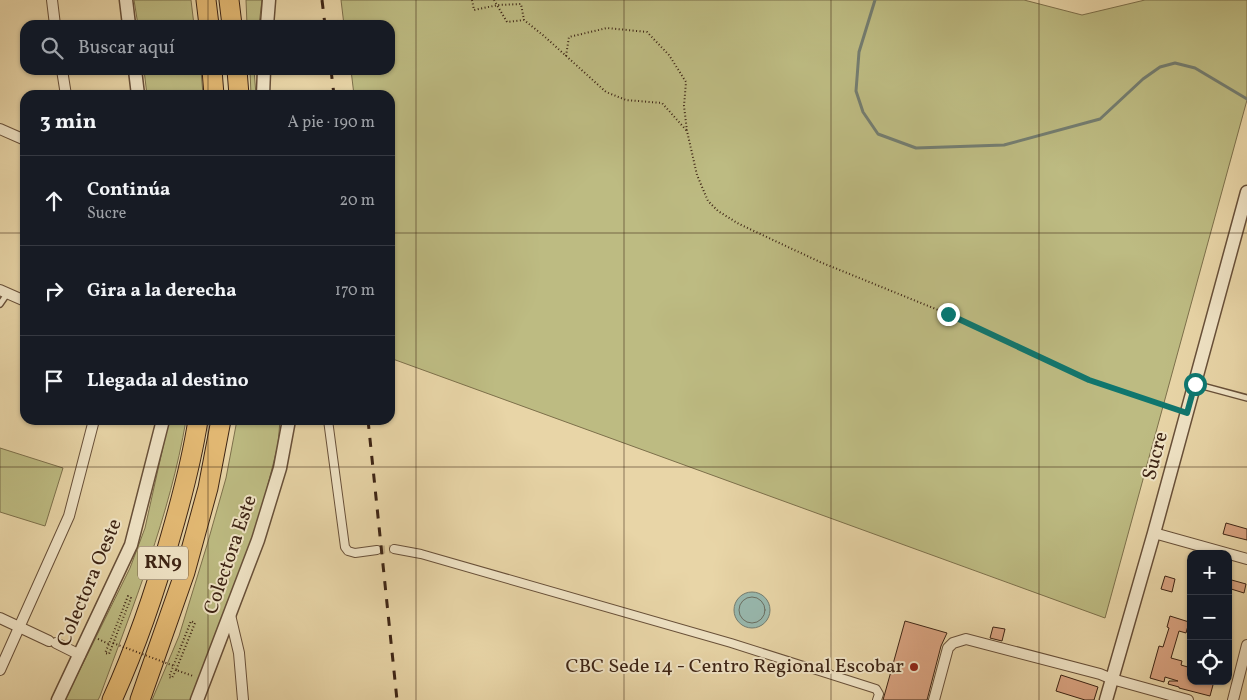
<!DOCTYPE html>
<html lang="es">
<head>
<meta charset="utf-8">
<style>
	:root { --surface:#171b24; --page:#242831; --text:#f1f3f6; --muted:#9ea1a6; --line:#363941 }
	body { margin:0; font-family:Vollkorn,serif; background:var(--page); color:var(--text) }
	.controls { position:absolute; right:15px; bottom:15px; display:grid; overflow:hidden; border-radius:10px; box-shadow:0 1px 4px #0004 }
	.controls button { width:45px; height:45px; display:grid; place-items:center; padding:0; border:0; border-bottom:1px solid var(--line); background:var(--surface); color:var(--text); font:25px sans-serif }
	.stop { position:absolute; width:15px; height:15px; margin:-11px; border:4px solid #0f766e; border-radius:50%; background:#fff }
	.stop.end { background:#0f766e; border-color:#fff; box-shadow:0 1px 5px #0008 }
	.list { margin:0; padding:0; list-style:none }
	h2 { display:flex; justify-content:space-between; align-items:center; height:65px; margin:0; padding:0 20px; font-size:21px }
	h2 small { font-size:16px; font-weight:400; color:var(--muted) }
	.list li { display:grid; grid-template-columns:32px 1fr auto; gap:15px; align-items:center; box-sizing:border-box; height:90px; padding:0 20px; border-top:1px solid var(--line) }
	.list b { display:block; font-size:19px; white-space:nowrap }
	.list p { margin:0; font-size:16px; white-space:nowrap; color:var(--muted) }
	.list em { font-size:16px; font-style:normal; color:var(--muted) }
	.icon { flex:none; width:28px; height:28px; fill:none; stroke:currentColor; stroke-width:2; stroke-linecap:round; stroke-linejoin:round }
	.map { position:relative; flex:none; width:1247px; height:700px; overflow:hidden }
	.search { position:absolute; background:var(--surface); box-shadow:0 1px 4px #0004; left:20px; top:20px; width:375px; height:55px; display:flex; align-items:center; gap:12px; box-sizing:border-box; padding:0 18px; border-radius:15px; color:var(--muted); font-size:19px }
	.panel { position:absolute; background:var(--surface); box-shadow:0 1px 4px #0004; left:20px; top:90px; width:375px; height:335px; border-radius:15px }
	.map>svg:first-child { display:block }
	.green { fill:#bdbb82; stroke:#7d704b }
	.water { fill:#98b8ae; stroke:#747d70 }
	.lines { fill:none; stroke-linecap:round; stroke-linejoin:round }
	.shore { stroke:#6a6e61; stroke-width:1 }
	.stream { stroke:#747d70; stroke-width:3 }
	.building { fill:#d9a381; stroke:#3d2414 }
	.pedestrian-tunnel { stroke:#c6b28a; stroke-width:8; stroke-dasharray:8 4; stroke-linecap:butt }
	.service-casing { stroke:#685039; stroke-width:8 }
	.pedestrian-casing { stroke:#685039; stroke-width:10 }
	.minor-casing { stroke:#685039; stroke-width:12 }
	.tertiary-casing { stroke:#685039; stroke-width:15 }
	.motorway-casing { stroke:#3d2414; stroke-width:21 }
	.path { stroke:#3d2414; stroke-width:2; stroke-dasharray:1 2.5; stroke-linecap:butt }
	.service { stroke:#f0e4c6; stroke-width:5 }
	.pedestrian { stroke:#f0e4c6; stroke-width:8 }
	.minor { stroke:#f0e4c6; stroke-width:10 }
	.tertiary { stroke:#f0e4c6; stroke-width:12 }
	.motorway { stroke:#e4ba74; stroke-width:19 }
	.rail { stroke:#3d2414; stroke-width:3; stroke-dasharray:9 9; stroke-linecap:butt }
	.path-bridge { stroke:#3d2414; stroke-width:2; stroke-dasharray:1 2.5; stroke-linecap:butt }
	.route { stroke:#0f766e; stroke-width:6 }
	.grid { fill:none; stroke:#3d2414; stroke-width:1; stroke-opacity:0.55 }
	.poi-dot { fill:#8f2418; stroke:#f0e4c6; stroke-width:2 }
	.labels { text-anchor:middle; dominant-baseline:central; stroke-width:4; stroke-linejoin:round; paint-order:stroke }
	.shield { fill:#f0e4c6; stroke:#735e49; stroke-width:1 }
	.shield-label { font-size:19px; font-weight:bold; fill:#3d2414 }
	.street-label { font-size:20px; fill:#3d2414; stroke:#f0e4c6 }
	.poi-label { font-size:20px; fill:#3d2414; stroke:#f0e4c6; text-anchor:end }
</style>
</head>
<body>
<div class="map">
<svg width="1247" height="700" viewBox="0 0 1247 700">
	<rect width="100%" height="100%" fill="#e8d5a7"/>
	<filter id="stains"><feTurbulence type="fractalNoise" baseFrequency=".004" numOctaves="4"/><feColorMatrix values="0 0 0 0 .2 0 0 0 0 .09 0 0 0 0 .02 0 0 0 .5 -.17"/></filter>
	<radialGradient id="worn" r=".72"><stop offset=".6" stop-color="#630" stop-opacity="0"/><stop offset="1" stop-color="#630" stop-opacity=".3"/></radialGradient>
	<g class="green">
		<path d="M 134,0 L 191,0 L 194,25 L 138,25 Z"/>
		<path d="M 246,0 L 262,0 L 259,25 L 247,25 Z"/>
		<path d="M 341,0 L 1024,0 L 1082,15 L 1145,0 L 1247,0 L 1247,100 L 1105,618 L 390,358 L 390,95 L 354,95 L 351,70 L 390,70 L 390,25 L 344,25 Z"/>
		<path d="M 144,70 L 201,70 L 203,95 L 147,95 Z"/>
		<path d="M 250,70 L 254,70 L 256,95 L 251,95 Z"/>
		<path d="M 169,420 L 186,420 C 170,515 133,606 100,696 L 98,700 L 65,700 L 130,568 L 145,528 Z"/>
		<path d="M 237,420 L 280,420 L 278,445 L 258,524 L 191,700 L 152,700 L 179,636 L 207,545 L 226,478 Z"/>
		<path d="M 0,448 L 63,468 L 45,526 L 0,512 Z"/>
	</g>
	<circle class="water" cx="752" cy="610" r="18"/>
	<g class="lines">
		<circle class="shore" cx="752" cy="610" r="13"/>
		<path class="stream" d="M 875,0 L 859,52 L 856,91 L 863,112 L 878,134 L 916,148 L 1004,145 L 1100,119 L 1143,79 L 1160,67 L 1175,63 L 1195,68 L 1247,99"/>
	</g>
	<g class="building">
		<path d="M 1226,523 L 1247,529 L 1247,540 L 1223,534 Z"/>
		<path d="M 1165,576 L 1175,579 L 1172,592 L 1161,589 Z"/>
		<path d="M 1228,579 L 1246,584 L 1244,593 L 1228,588 Z"/>
		<path d="M 1170,616 L 1189,622 L 1186,633 L 1179,631 L 1171,658 L 1182,661 L 1181,665 L 1191,668 L 1191,681 L 1202,681 L 1213,685 L 1210,696 L 1179,688 L 1179,687 L 1168,684 L 1169,681 L 1178,681 L 1165,677 L 1164,682 L 1150,678 L 1159,646 L 1163,647 L 1169,628 L 1167,627 Z"/>
		<path d="M 905,621 L 947,633 L 941,646 L 927,700 L 883,700 Z"/>
		<path d="M 993,627 L 1005,629 L 1002,641 L 990,638 Z"/>
		<path d="M 1061,675 L 1098,687 L 1094,700 L 1085,700 L 1056,691 Z"/>
	</g>
	<g class="lines">
		<path class="pedestrian-tunnel" d="M 377,550 L 394,549"/>
		<g class="service-casing">
			<g id="service">
				<path d="M 0,304 L 7,294"/>
				<path d="M 1195,384 L 1247,398"/>
			</g>
		</g>
		<g class="pedestrian-casing">
			<g id="pedestrian">
				<path d="M 328,420 L 345,547 L 348,551 L 355,553 L 377,550"/>
				<path d="M 394,549 L 421,554 L 731,643 L 876,689 L 879,694 L 877,700"/>
			</g>
		</g>
		<g class="minor-casing">
			<g id="minor">
				<path d="M 52,0 L 55,25"/>
				<path d="M 62,70 L 66,95"/>
				<path d="M 0,129 L 25,140"/>
				<path d="M 0,290 L 25,301"/>
				<path d="M 1154,533 L 1247,559"/>
				<path d="M 230,615 L 239,653 L 243,700"/>
				<path d="M 0,618 L 49,641"/>
				<path d="M 56,643 L 80,655"/>
				<path d="M 0,670 L 69,516 L 94,420"/>
				<path d="M 934,700 L 948,648 L 953,643 L 966,639 L 1100,674 L 1112,679 L 1188,700"/>
				<path d="M 1233,700 L 1247,645"/>
			</g>
		</g>
		<g class="tertiary-casing">
			<g id="tertiary">
				<path d="M 126,0 L 129,25"/>
				<path d="M 267,25 L 269,0"/>
				<path d="M 135,70 L 138,95"/>
				<path d="M 263,95 L 264,70"/>
				<path d="M 58,700 L 131,545 L 163,420"/>
				<path d="M 197,700 L 258,540 L 280,468 L 289,420"/>
				<path d="M 1106,700 L 1154,533 L 1247,192"/>
			</g>
		</g>
		<g class="motorway-casing">
			<g id="motorway">
				<path d="M 206,0 L 209,25"/>
				<path d="M 229,0 L 232,25"/>
				<path d="M 212,70 L 214,95"/>
				<path d="M 237,70 L 239,95"/>
				<path d="M 112,700 C 136,647 155,592 171,535 C 182,497 192,459 198,420"/>
				<path d="M 140,700 L 185,572 L 208,488 L 221,420"/>
			</g>
		</g>
		<g class="path">
			<path d="M 472,0 L 474,10 L 498,5 L 521,4 L 524,20"/>
			<path d="M 494,0 L 507,22 L 524,20 L 544,36 L 606,92 L 626,100 L 662,103 L 687,131"/>
			<path d="M 566,56 L 569,37 L 607,28 L 647,32 L 669,55 L 686,82 L 684,106 L 687,131 L 697,175 L 708,201 L 718,211 L 739,224 L 820,262 L 948,314 L 1089,380 L 1176,409"/>
			<path d="M 98,639 L 109,644 L 128,596 L 131,598 L 109,654 L 105,653 L 109,644"/>
			<path d="M 176,670 L 172,678 L 169,677 L 191,621 L 195,623 L 176,670 L 193,676"/>
		</g>
		<use href="#service" class="service"/>
		<use href="#pedestrian" class="pedestrian"/>
		<use href="#minor" class="minor"/>
		<use href="#tertiary" class="tertiary"/>
		<use href="#motorway" class="motorway"/>
		<g class="rail">
			<path d="M 322,0 L 325,25"/>
			<path d="M 331,70 L 334,95"/>
			<path d="M 368,420 L 397,700"/>
		</g>
		<path class="path-bridge" d="M 113,643 L 174,666"/>
	</g>
	<g class="lines">
		<path class="route" d="M 948,314 L 1089,380 L 1187,413 L 1195,384"/>
	</g>
	<path class="grid" d="M 208,0 L 208,25M 416,0 L 416,700M 624,0 L 624,700M 831,0 L 831,700M 1039,0 L 1039,700M 208,70 L 208,95M 0,233 L 25,233M 390,233 L 1247,233M 208,420 L 208,700M 0,467 L 1247,467"/>
	<circle class="poi-dot" cx="914" cy="667" r="5"/>
	<g class="labels">
		<rect class="shield" x="138" y="546.5" width="50" height="33" rx="4"/>
		<g class="shield-label">
			<text x="163" y="563">RN9</text>
		</g>
		<g class="street-label">
			<text transform="translate(1156 456) rotate(-75)">Sucre</text>
			<text transform="translate(231 555) rotate(-71)">Colectora Este</text>
			<text transform="translate(90 583) rotate(-67)">Colectora Oeste</text>
		</g>
		<g class="poi-label">
			<text x="904" y="667">CBC Sede 14 - Centro Regional Escobar</text>
		</g>
	</g>
	<rect width="100%" height="100%" filter="url(#stains)"/>
	<rect width="100%" height="100%" fill="url(#worn)"/>
</svg>
<div class="controls">
<button>+</button>
<button>−</button>
<button><svg class="icon" aria-label="locate" viewBox="0 0 24 24"><circle cx="12" cy="12" r="6"/><path d="M12 2v4M12 18v4M2 12h4M18 12h4"/></svg></button>
</div>
<div class="stop" style="left:1195px;top:384px"></div>
<div class="stop end" style="left:948px;top:314px"></div>
<div class="search"><svg class="icon" aria-label="search" viewBox="0 0 24 24"><circle cx="10" cy="10" r="6"/><path d="M15 15l6 6"/></svg>Buscar aquí</div>
<section class="panel">
<h2>3 min<small>A pie · 190 m</small></h2>
<ul class="list">
<li><svg class="icon" aria-label="ahead" viewBox="0 0 24 24"><path d="M12 20V5M6 11l6-6 6 6"/></svg><div><b>Continúa</b><p>Sucre</p></div><em>20 m</em></li>
<li><svg class="icon" aria-label="right" viewBox="0 0 24 24"><path d="M7 20v-9h11M14 6l5 5-5 5"/></svg><div><b>Gira a la derecha</b></div><em>170 m</em></li>
<li><svg class="icon" aria-label="arrive" viewBox="0 0 24 24"><path d="M6 21V4h12l-3 4 3 4H6"/></svg><div><b>Llegada al destino</b></div></li>
</ul>
</section>
</div>
</body>
</html>
